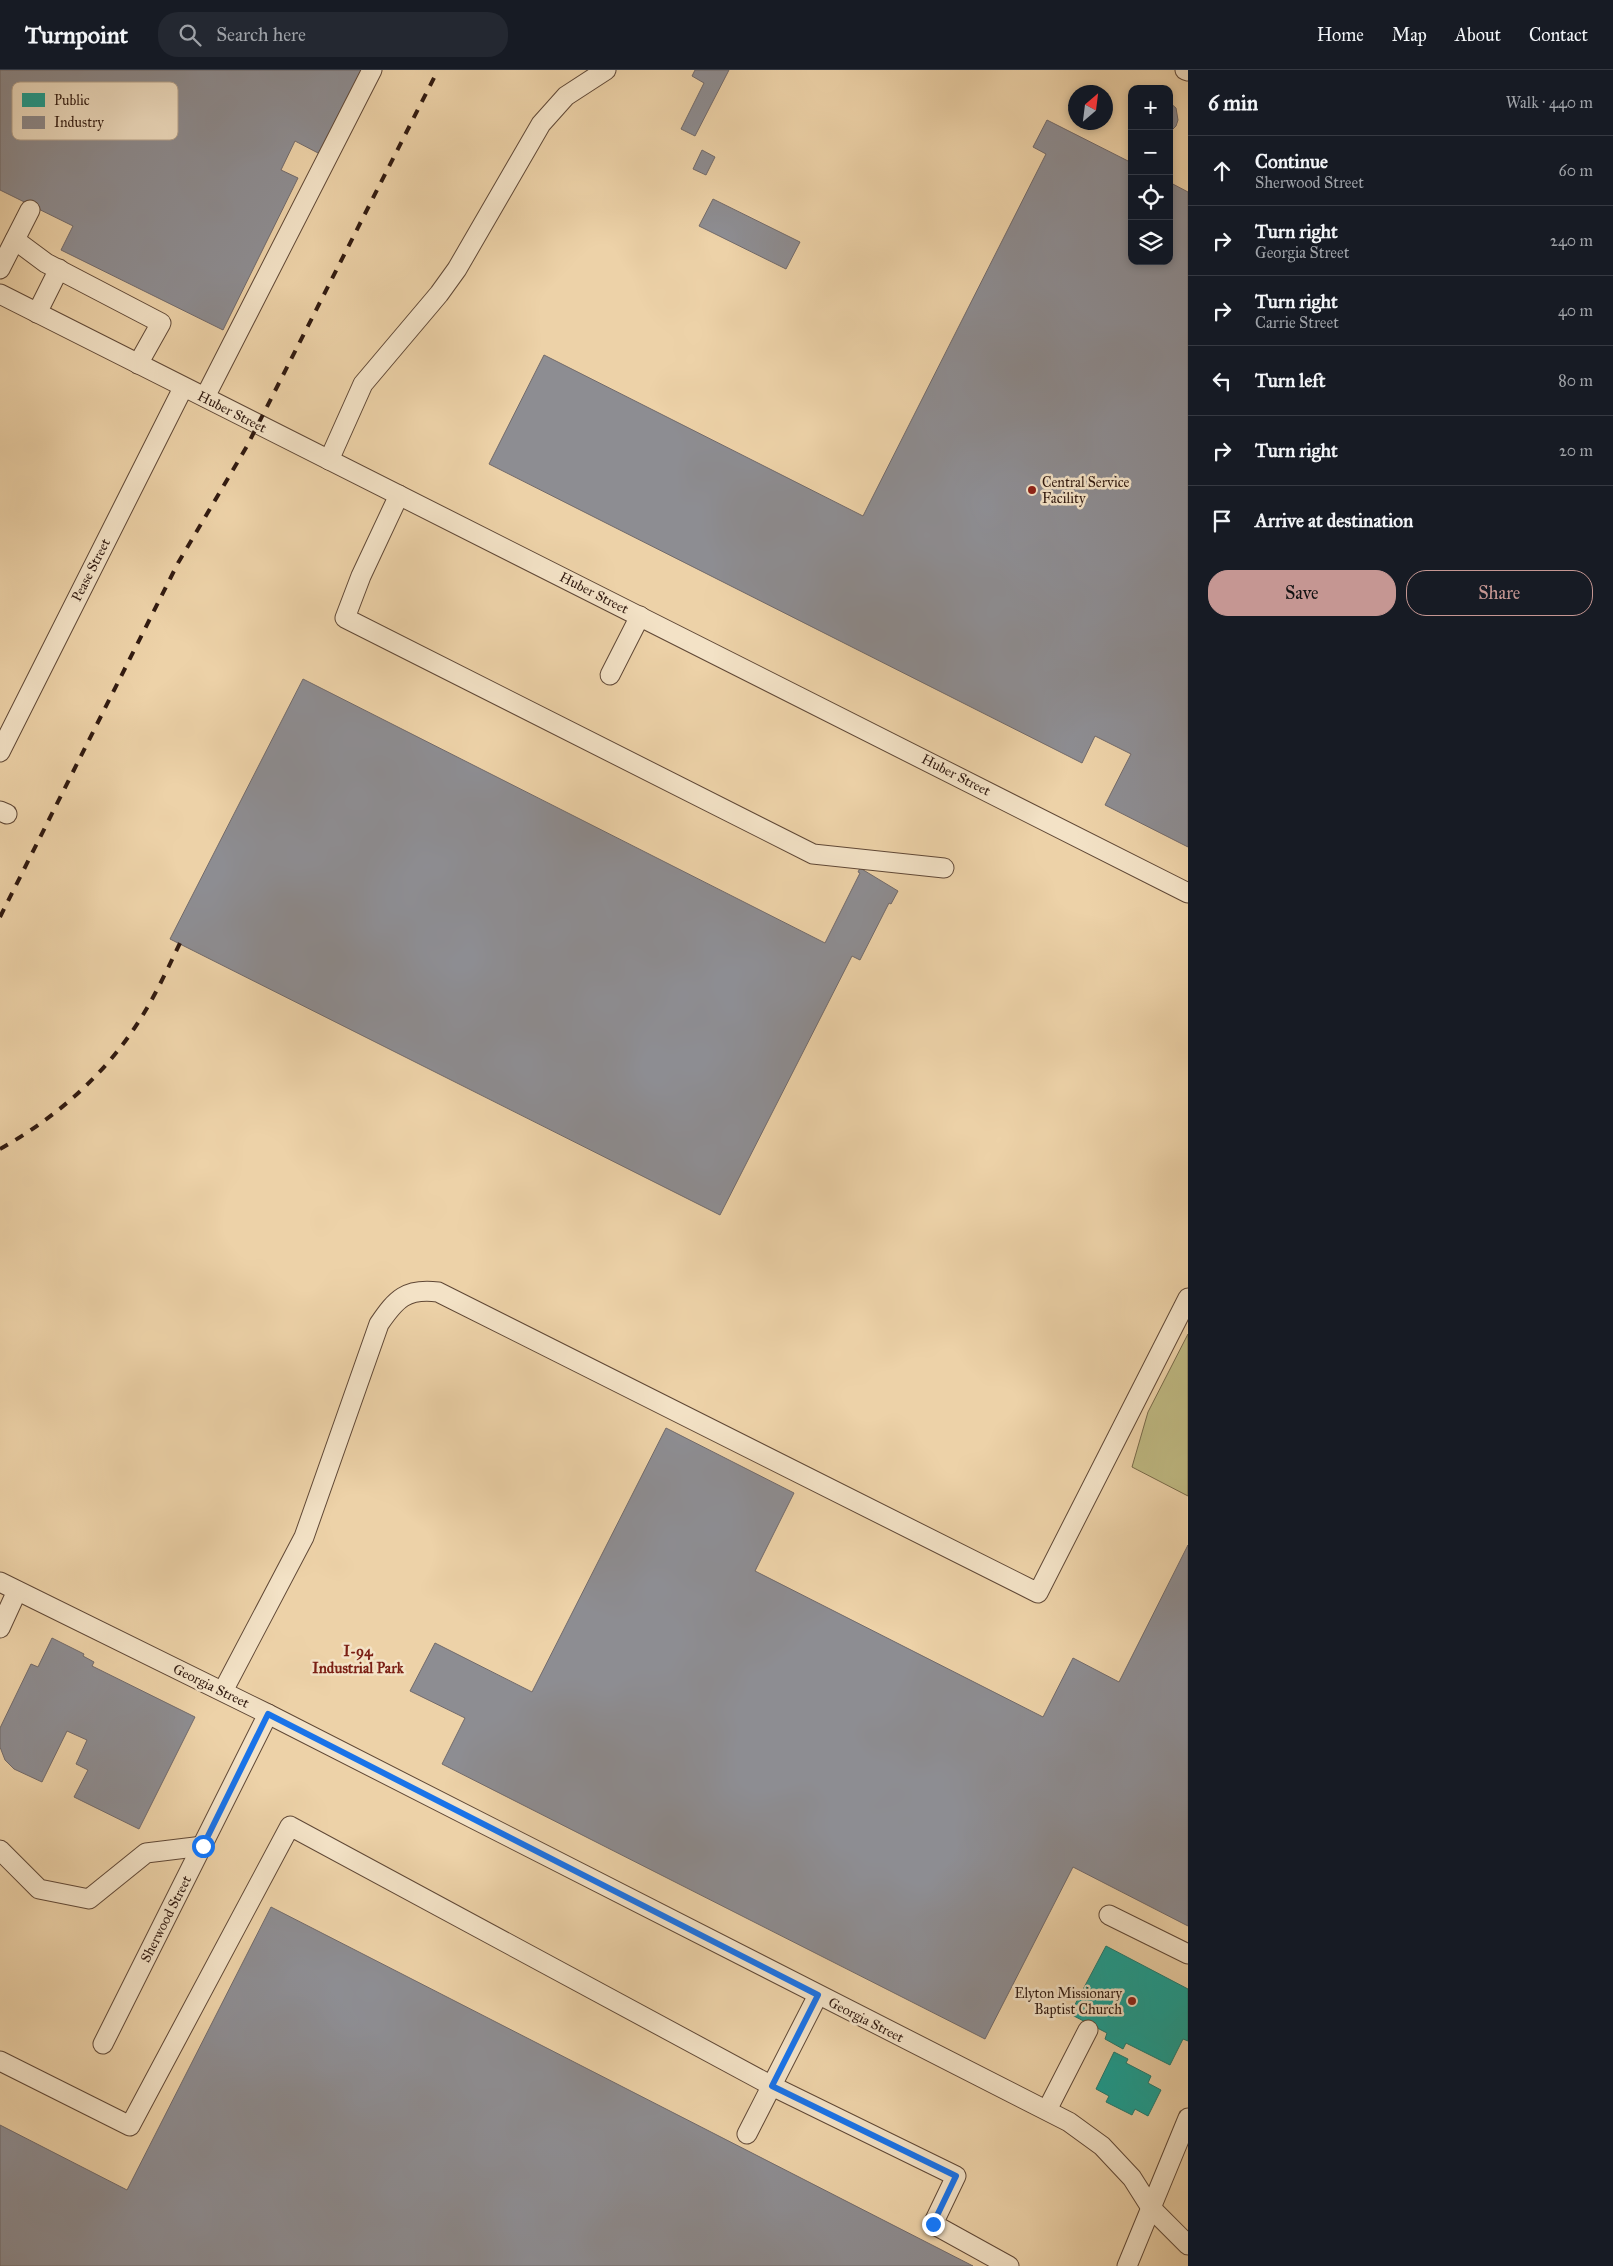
<!DOCTYPE html>
<html lang="en">
<head>
<meta charset="utf-8">
<style>
	:root { --surface:#171b24; --page:#242831; --text:#f1f3f6; --muted:#9ea1a6; --line:#363941; --accent:#c59692 }
	body { margin:0; font-family:"IM FELL Great Primer",serif; background:var(--page); color:var(--text) }
	.controls { position:absolute; right:15px; top:15px; display:grid; overflow:hidden; border-radius:10px; box-shadow:0 2px 8px #0003 }
	.controls button { width:45px; height:45px; display:grid; place-items:center; padding:0; border:0; border-bottom:1px solid var(--line); background:var(--surface); color:var(--text); font:25px sans-serif }
	.compass { position:absolute; left:1068px; top:15px; width:45px; height:45px; border-radius:50%; background:var(--surface); box-shadow:0 2px 8px #0003; rotate:28deg }
	.stop { position:absolute; width:15px; height:15px; margin:-11px; border:4px solid #1a73e8; border-radius:50%; background:#fff }
	.stop.end { background:#1a73e8; border-color:#fff; box-shadow:0 1px 5px #0008 }
	.list { margin:0; padding:0; list-style:none }
	h2 { display:flex; justify-content:space-between; align-items:center; height:65px; margin:0; padding:0 20px; font-size:21px }
	h2 small { font-size:16px; font-weight:400; color:var(--muted) }
	.list li { display:grid; grid-template-columns:32px 1fr auto; gap:15px; align-items:center; box-sizing:border-box; height:70px; padding:0 20px; border-top:1px solid var(--line) }
	.list b { display:block; font-size:19px; white-space:nowrap }
	.list p { margin:0; font-size:16px; white-space:nowrap; color:var(--muted) }
	.list em { font-size:16px; font-style:normal; color:var(--muted) }
	.actions { display:flex; gap:10px; padding:15px 20px }
	.actions a { flex:1; padding:11px 0; border:1px solid var(--accent); border-radius:20px; text-align:center; font-size:18px; color:var(--accent) }
	.actions .main { background:var(--accent); color:#111 }
	.icon { flex:none; width:28px; height:28px; fill:none; stroke:currentColor; stroke-width:2; stroke-linecap:round; stroke-linejoin:round }
	.map { position:relative; flex:none; width:1188px; height:2196px; overflow:hidden }
	header { display:flex; align-items:center; gap:30px; box-sizing:border-box; height:70px; padding:0 25px; background:var(--surface); border-bottom:1px solid var(--line) }
	header strong { font-size:24px }
	nav { display:flex; gap:28px; margin-inline-start:auto; font-size:18px }
	.search { width:350px; height:45px; background:var(--page); display:flex; align-items:center; gap:12px; box-sizing:border-box; padding:0 18px; border-radius:20px; color:var(--muted); font-size:19px }
	main { display:flex }
	aside { flex:1; background:var(--surface) }
	.map>svg:first-child { display:block }
	.green { fill:#bfba83; stroke:#786a4a }
	.public { fill:#17a398; stroke:#1f7a6f }
	.industry { fill:#8d8d92; stroke:#716a6b }
	.lines { fill:none; stroke-linecap:round; stroke-linejoin:round }
	.minor-casing { stroke:#604836; stroke-width:21 }
	.minor { stroke:#f3e2c6; stroke-width:19 }
	.rail { stroke:#311a10; stroke-width:4; stroke-dasharray:9 9; stroke-linecap:butt }
	.route { stroke:#1a73e8; stroke-width:6 }
	.poi-dot { fill:#8f2418; stroke:#f3e2c6; stroke-width:2 }
	.labels { text-anchor:middle; dominant-baseline:central; stroke-width:5; stroke-linejoin:round; paint-order:stroke }
	.street-label { font-size:14px; fill:#311a10; stroke:#f3e2c6 }
	.poi-label { font-size:14px; fill:#311a10; stroke:#f3e2c6; text-anchor:start }
	.neighbourhood-label { font-size:15px; font-weight:bold; fill:#7a1f14; stroke:#f3e2c6 }
	.key { fill:#f3e2c6; stroke:#b9a68f; stroke-width:1 }
	.key-label { font-size:14px; fill:#311a10 }
</style>
</head>
<body>
<header>
<strong>Turnpoint</strong>
<div class="search"><svg class="icon" aria-label="search" viewBox="0 0 24 24"><circle cx="10" cy="10" r="6"/><path d="M15 15l6 6"/></svg>Search here</div>
<nav><a>Home</a><a>Map</a><a>About</a><a>Contact</a></nav>
</header>
<main>
<div class="map">
<svg width="1188" height="2196" viewBox="0 0 1188 2196">
	<rect width="100%" height="100%" fill="#edd2a8"/>
	<filter id="stains"><feTurbulence type="fractalNoise" baseFrequency=".004" numOctaves="4"/><feColorMatrix values="0 0 0 0 .2 0 0 0 0 .09 0 0 0 0 .02 0 0 0 .5 -.17"/></filter>
	<radialGradient id="worn" r=".72"><stop offset=".6" stop-color="#630" stop-opacity="0"/><stop offset="1" stop-color="#630" stop-opacity=".3"/></radialGradient>
	<path class="green" d="M 1188,1264 L 1188,1426 L 1132,1397 L 1148,1342 Z"/>
	<g class="public">
		<path d="M 1106,1876 L 1188,1919 L 1188,1971 L 1183,1969 L 1170,1995 L 1126,1973 L 1123,1979 L 1105,1969 L 1107,1963 L 1070,1944 Z"/>
		<path d="M 1114,1982 L 1128,1989 L 1126,1993 L 1151,2006 L 1148,2013 L 1161,2020 L 1148,2046 L 1135,2039 L 1132,2045 L 1106,2032 L 1109,2026 L 1096,2019 Z"/>
	</g>
	<g class="industry">
		<path d="M 0,0 L 362,0 L 320,84 L 295,71 L 281,100 L 298,108 L 223,260 L 61,180 L 73,156 L 0,120 Z"/>
		<path d="M 695,0 L 729,0 L 695,66 L 681,59 L 704,13 L 692,6 Z"/>
		<path d="M 1169,32 L 1176,38 L 1178,50 L 1176,56 L 1169,63 Z"/>
		<path d="M 1047,50 L 1132,93 L 1132,191 L 1169,191 L 1169,112 L 1188,122 L 1188,777 L 1105,735 L 1131,684 L 1095,666 L 1082,693 L 489,394 L 544,285 L 863,446 L 1046,84 L 1033,77 Z"/>
		<path d="M 702,80 L 715,87 L 706,105 L 693,99 Z"/>
		<path d="M 713,129 L 800,172 L 786,199 L 699,156 Z"/>
		<path d="M 303,609 L 825,873 L 860,803 L 858,802 L 860,798 L 898,821 L 891,834 L 889,833 L 860,890 L 852,886 L 720,1145 L 170,869 Z"/>
		<path d="M 666,1358 L 794,1423 L 755,1501 L 1043,1647 L 1073,1588 L 1119,1612 L 1188,1475 L 1188,1856 L 1073,1797 L 985,1969 L 442,1694 L 465,1648 L 410,1621 L 435,1573 L 532,1622 Z"/>
		<path d="M 52,1568 L 84,1584 L 83,1586 L 94,1592 L 92,1596 L 195,1647 L 139,1759 L 74,1727 L 88,1700 L 76,1694 L 87,1670 L 67,1661 L 42,1712 L 14,1699 L 5,1690 L 0,1677 L 0,1658 L 31,1594 L 38,1597 Z"/>
		<path d="M 271,1837 L 973,2196 L 0,2196 L 0,2055 L 127,2120 Z"/>
	</g>
	<g class="lines">
		<g class="minor-casing">
			<g id="minor">
				<path d="M 1185,0 L 1188,1"/>
				<path d="M 15,170 L 46,193 L 161,253 L 138,294"/>
				<path d="M 0,199 L 30,140"/>
				<path d="M 0,224 L 1188,823"/>
				<path d="M 37,243 L 59,199"/>
				<path d="M 205,327 L 372,0"/>
				<path d="M 329,390 L 363,314 L 439,224 L 457,199 L 541,54 L 566,26 L 606,0"/>
				<path d="M 399,425 L 361,506 L 345,548 L 813,784 L 944,798"/>
				<path d="M 610,605 L 640,546"/>
				<path d="M 0,682 L 183,318"/>
				<path d="M 0,741 L 7,744"/>
				<path d="M 0,1512 L 268,1644 L 1069,2052 L 1102,2076 L 1132,2108 L 1151,2138 L 1188,2175"/>
				<path d="M 0,1558 L 17,1521"/>
				<path d="M 223,1621 L 304,1467 L 379,1254 C 396,1229 406,1218 438,1222 L 1038,1523 L 1188,1228"/>
				<path d="M 0,1780 L 39,1819 L 89,1829 L 146,1783 L 203,1776"/>
				<path d="M 1109,1845 L 1188,1884"/>
				<path d="M 103,1974 L 268,1644"/>
				<path d="M 0,1991 L 130,2056 L 290,1756 L 772,2016 L 956,2106 L 933,2154 L 1009,2196"/>
				<path d="M 1047,2040 L 1088,1960"/>
				<path d="M 747,2064 L 818,1925"/>
				<path d="M 1127,2196 L 1188,2048"/>
			</g>
		</g>
		<use href="#minor" class="minor"/>
		<g class="rail">
			<path d="M 0,847 L 178,493 L 247,376 L 438,0"/>
			<path d="M 0,1079 C 57,1047 106,1004 141,948 C 156,924 168,898 180,873"/>
		</g>
	</g>
	<g class="lines">
		<path class="route" d="M 203,1776 L 268,1644 L 818,1925 L 772,2016 L 956,2106 L 933,2154"/>
	</g>
	<g class="poi-dot">
		<circle cx="1032" cy="420" r="5"/>
		<circle cx="1132" cy="1931" r="5"/>
	</g>
	<g class="labels">
		<g class="street-label">
			<text transform="translate(232 342) rotate(27)">Huber Street</text>
			<text transform="translate(91 500) rotate(-63)">Pease Street</text>
			<text transform="translate(594 523) rotate(27)">Huber Street</text>
			<text transform="translate(956 705) rotate(27)">Huber Street</text>
			<text transform="translate(211 1616) rotate(26)">Georgia Street</text>
			<text transform="translate(166 1849) rotate(-63)">Sherwood Street</text>
			<text transform="translate(866 1950) rotate(27)">Georgia Street</text>
		</g>
		<g class="poi-label">
			<text x="1042" y="412">Central Service<tspan x="1042" dy="16">Facility</tspan></text>
			<text x="1122" y="1923" text-anchor="end">Elyton Missionary<tspan x="1122" dy="16">Baptist Church</tspan></text>
		</g>
		<g class="neighbourhood-label">
			<text x="358" y="1581">I-94<tspan x="358" dy="17">Industrial Park</tspan></text>
		</g>
	</g>
	<rect x="12" y="12" width="166" height="58" rx="8" class="key"/>
	<rect x="22" y="23" width="23" height="14" fill="#17a398"/>
	<rect x="22" y="46" width="23" height="13" fill="#8d8d92"/>
	<g class="key-label">
		<text x="54" y="35">Public</text>
		<text x="54" y="57">Industry</text>
	</g>
	<rect width="100%" height="100%" filter="url(#stains)"/>
	<rect width="100%" height="100%" fill="url(#worn)"/>
</svg>
<div class="controls">
<button>+</button>
<button>−</button>
<button><svg class="icon" aria-label="locate" viewBox="0 0 24 24"><circle cx="12" cy="12" r="6"/><path d="M12 2v4M12 18v4M2 12h4M18 12h4"/></svg></button>
<button><svg class="icon" aria-label="layers" viewBox="0 0 24 24"><path d="M12 4l9 5-9 5-9-5zM3 14l9 5 9-5"/></svg></button>
</div>
<svg class="compass" viewBox="-18 -18 36 36"><path d="M0-13l5 13h-10z" fill="#e53935"/><path d="M0 13l5-13h-10z" fill="#9ea1a6"/></svg>
<div class="stop" style="left:203px;top:1776px"></div>
<div class="stop end" style="left:933px;top:2154px"></div>
</div>
<aside>
<h2>6 min<small>Walk · 440 m</small></h2>
<ul class="list">
<li><svg class="icon" aria-label="ahead" viewBox="0 0 24 24"><path d="M12 20V5M6 11l6-6 6 6"/></svg><div><b>Continue</b><p>Sherwood Street</p></div><em>60 m</em></li>
<li><svg class="icon" aria-label="right" viewBox="0 0 24 24"><path d="M7 20v-9h11M14 6l5 5-5 5"/></svg><div><b>Turn right</b><p>Georgia Street</p></div><em>240 m</em></li>
<li><svg class="icon" aria-label="right" viewBox="0 0 24 24"><path d="M7 20v-9h11M14 6l5 5-5 5"/></svg><div><b>Turn right</b><p>Carrie Street</p></div><em>40 m</em></li>
<li><svg class="icon" aria-label="left" viewBox="0 0 24 24"><path d="M17 20v-9H6M10 6l-5 5 5 5"/></svg><div><b>Turn left</b></div><em>80 m</em></li>
<li><svg class="icon" aria-label="right" viewBox="0 0 24 24"><path d="M7 20v-9h11M14 6l5 5-5 5"/></svg><div><b>Turn right</b></div><em>20 m</em></li>
<li><svg class="icon" aria-label="arrive" viewBox="0 0 24 24"><path d="M6 21V4h12l-3 4 3 4H6"/></svg><div><b>Arrive at destination</b></div></li>
</ul>
<div class="actions"><a class="main">Save</a><a>Share</a></div>
</aside>
</main>
</body>
</html>
